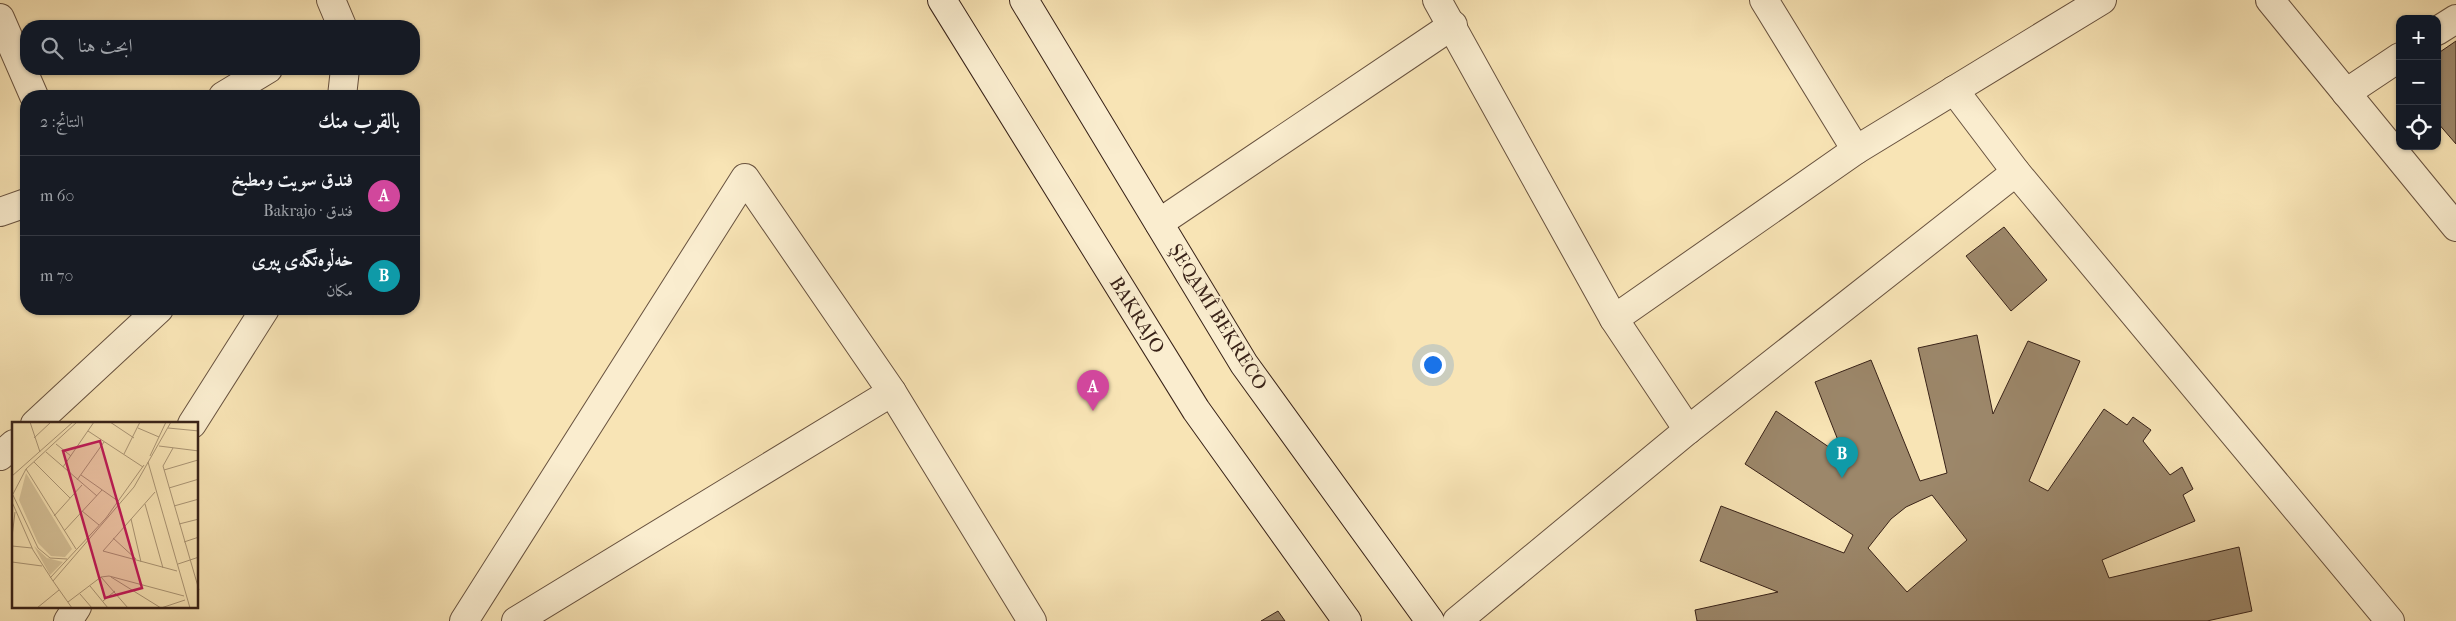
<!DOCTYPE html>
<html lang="ar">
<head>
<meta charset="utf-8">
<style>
	:root { --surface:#171b24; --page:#20242c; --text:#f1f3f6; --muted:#9ea1a6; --line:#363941; --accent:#b45309 }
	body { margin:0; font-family:"IM FELL French Canon",Amiri,serif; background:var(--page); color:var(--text); direction:rtl }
	.controls { position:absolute; right:15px; top:15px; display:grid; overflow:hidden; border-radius:10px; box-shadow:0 1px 4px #0004 }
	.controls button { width:45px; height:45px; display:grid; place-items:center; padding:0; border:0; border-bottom:1px solid var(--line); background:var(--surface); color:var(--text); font:25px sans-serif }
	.you { position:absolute; left:1432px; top:364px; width:18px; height:18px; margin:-12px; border:4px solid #fff; border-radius:50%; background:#1a73e8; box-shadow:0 0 0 8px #1a73e833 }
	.badge { display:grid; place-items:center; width:32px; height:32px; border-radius:50%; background:var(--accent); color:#fff; font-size:16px; font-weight:700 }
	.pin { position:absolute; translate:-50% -41px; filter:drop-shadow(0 1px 2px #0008) }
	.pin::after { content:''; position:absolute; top:26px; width:18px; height:15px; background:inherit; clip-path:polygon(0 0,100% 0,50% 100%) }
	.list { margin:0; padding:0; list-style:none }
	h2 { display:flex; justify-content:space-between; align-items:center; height:65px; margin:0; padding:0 20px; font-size:21px }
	h2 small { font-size:16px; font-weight:400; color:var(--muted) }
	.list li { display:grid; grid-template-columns:32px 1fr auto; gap:15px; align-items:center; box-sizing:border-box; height:80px; padding:0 20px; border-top:1px solid var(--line) }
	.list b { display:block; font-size:19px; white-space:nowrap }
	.list p { margin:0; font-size:16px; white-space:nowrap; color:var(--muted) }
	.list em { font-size:16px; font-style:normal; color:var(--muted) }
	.icon { flex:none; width:28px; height:28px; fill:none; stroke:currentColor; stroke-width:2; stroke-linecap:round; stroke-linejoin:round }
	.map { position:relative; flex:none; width:2456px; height:621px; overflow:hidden; direction:ltr }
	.search { position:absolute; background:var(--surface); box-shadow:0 1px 4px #0004; left:20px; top:20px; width:400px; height:55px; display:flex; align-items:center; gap:12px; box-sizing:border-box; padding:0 18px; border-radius:20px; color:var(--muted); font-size:19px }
	.panel { position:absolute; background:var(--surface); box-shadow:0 1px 4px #0004; left:20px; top:90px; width:400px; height:225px; border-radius:20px; direction:rtl }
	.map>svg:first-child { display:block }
	.building { fill:#9c876a; stroke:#382218; fill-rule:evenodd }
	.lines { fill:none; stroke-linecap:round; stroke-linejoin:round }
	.street-casing { stroke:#68523f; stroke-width:30 }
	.secondary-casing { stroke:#382218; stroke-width:30 }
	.street { stroke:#faedcf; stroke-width:28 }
	.secondary { stroke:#faedcf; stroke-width:28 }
	.labels { text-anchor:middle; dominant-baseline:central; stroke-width:4.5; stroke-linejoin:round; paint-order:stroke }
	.street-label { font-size:19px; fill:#382218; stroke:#faedcf }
	.inset-road { fill:none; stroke:#ab9676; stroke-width:1 }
	.view { fill:#c2185b; fill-opacity:0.15; stroke:#c2185b; stroke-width:2.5 }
	.inset-edge { fill:none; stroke:#382218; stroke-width:2.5 }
</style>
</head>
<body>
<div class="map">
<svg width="2456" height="621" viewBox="0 0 2456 621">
	<rect width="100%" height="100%" fill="#f8e4b5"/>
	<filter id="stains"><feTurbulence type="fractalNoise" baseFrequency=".004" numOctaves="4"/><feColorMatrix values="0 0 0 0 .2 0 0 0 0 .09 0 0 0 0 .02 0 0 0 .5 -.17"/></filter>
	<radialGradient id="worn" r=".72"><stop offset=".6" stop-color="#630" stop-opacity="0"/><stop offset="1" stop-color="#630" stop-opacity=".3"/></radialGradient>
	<g class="building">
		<path d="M 2456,41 L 2456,144 L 2437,122 L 2437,54 Z"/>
		<path d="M 2004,227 L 2047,280 L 2011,311 L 1966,256 Z"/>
		<path d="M 1977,335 L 1993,414 L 2028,341 L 2080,361 L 2029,481 L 2048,491 L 2104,409 L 2127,425 L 2133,417 L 2151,430 L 2143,441 L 2170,475 L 2182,467 L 2193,489 L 2183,495 L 2195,521 L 2102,560 L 2109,578 L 2239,547 L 2252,611 L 2207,621 L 1697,621 L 1695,610 L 1778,592 L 1700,561 L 1721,506 L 1844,553 L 1853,535 L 1745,464 L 1776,411 L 1845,458 L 1815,382 L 1871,360 L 1920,481 L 1947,473 L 1918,348 ZM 1932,495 L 1967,540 L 1907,592 L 1868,548 L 1891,519 L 1906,507 Z"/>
		<path d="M 1278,611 L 1285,621 L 1261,621 Z"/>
	</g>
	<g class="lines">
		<g class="street-casing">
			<g id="street">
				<path d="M 331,0 L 342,26"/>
				<path d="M 1437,0 L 1614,319 L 1688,430"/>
				<path d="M 1764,0 L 1856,150"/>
				<path d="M 2270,0 L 2456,227"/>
				<path d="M 0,18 L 34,96"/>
				<path d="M 2437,31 L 2456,19"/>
				<path d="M 1954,90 L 2016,172 L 2390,621"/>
				<path d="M 2346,93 L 2400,57"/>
				<path d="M 223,96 L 268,69"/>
				<path d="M 342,96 L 345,69"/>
				<path d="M 0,212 L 26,203"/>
				<path d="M 1159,223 L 1453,25"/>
				<path d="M 1614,319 L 1856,150 L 2102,0"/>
				<path d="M 35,424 L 159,309"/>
				<path d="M 192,424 L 265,309"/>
				<path d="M 0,456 L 14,444"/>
				<path d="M 68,621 L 77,607"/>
				<path d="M 464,621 L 745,178 L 892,392 L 1032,621"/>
				<path d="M 516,621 L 892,392"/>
				<path d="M 1457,621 L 1688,430 L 2016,172"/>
			</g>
		</g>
		<g class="secondary-casing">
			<g id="secondary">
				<path d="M 942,0 L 1196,410 L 1347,621"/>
				<path d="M 1024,0 L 1244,364 L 1430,621"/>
			</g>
		</g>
		<use href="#street" class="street"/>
		<use href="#secondary" class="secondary"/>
	</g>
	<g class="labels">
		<g class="street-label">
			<text transform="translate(1137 315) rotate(58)">BAKRAJO</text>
			<text transform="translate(1218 317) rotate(58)">ŞEQAMÎ BEKRECO</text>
		</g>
	</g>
	<g transform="translate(12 422)">
		<rect width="186" height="186" fill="#f8e4b5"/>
		<path d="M 14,51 L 60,127 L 53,135 L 39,134 L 26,121 L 7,78 ZM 22,124 L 35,136 L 51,140 L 38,153 Z" fill="#d7c39a"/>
		<path class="inset-road" d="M 18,0 L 28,30M 98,0 L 122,16M 126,6 L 147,15M 156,6 L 187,9M 76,9 L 131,45M 22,16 L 39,0M 44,22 L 59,34M 147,24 L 187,29M 161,26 L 151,44 L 187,168M 34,30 L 85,74M 112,32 L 128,0M 138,34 L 154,0M 22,40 L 58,76M 136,40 L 178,186M 51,45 L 82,0M 14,47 L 64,127M 152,48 L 186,38M 69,53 L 106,79M 0,54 L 61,0M 65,58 L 92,20M 157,66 L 187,57M 143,70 L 91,129 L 165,149M 0,71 L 26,126 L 38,136 L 55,137M 1,72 L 14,47 L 65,0M 0,80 L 21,128 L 41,159 L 122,65 L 159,0M 133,82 L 151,146M 162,84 L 187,77M 70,89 L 87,103M 42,94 L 70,63M 119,97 L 129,140M 167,102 L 187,97M 52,109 L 90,68M 0,115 L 3,90M 101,116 L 124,137M 172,120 L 187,115M 0,124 L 20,126M 0,140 L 30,144M 166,142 L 187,135M 89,155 L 116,186M 99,155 L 149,186M 38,156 L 94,96 L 132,43M 41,159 L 60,186M 78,164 L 96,186M 68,172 L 80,186M 91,179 L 103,169M 56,180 L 89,155 L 97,154 L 172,174M 25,186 L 47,168M 149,186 L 173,178"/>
		<path class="view" d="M 88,19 L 130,166 L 93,176 L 51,29 Z"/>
		<rect width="186" height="186" class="inset-edge"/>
	</g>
	<rect width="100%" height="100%" filter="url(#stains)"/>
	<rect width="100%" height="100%" fill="url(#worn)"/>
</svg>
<div class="controls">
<button>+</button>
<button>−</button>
<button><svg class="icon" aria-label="locate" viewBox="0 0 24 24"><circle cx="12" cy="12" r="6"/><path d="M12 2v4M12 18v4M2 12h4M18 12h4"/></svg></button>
</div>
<div class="you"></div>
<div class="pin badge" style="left:1093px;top:411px;background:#d1479c">A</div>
<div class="pin badge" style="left:1842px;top:478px;background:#0f9aa8">B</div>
<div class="search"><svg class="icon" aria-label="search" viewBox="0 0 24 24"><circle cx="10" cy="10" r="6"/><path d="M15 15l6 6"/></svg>ابحث هنا</div>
<section class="panel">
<h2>بالقرب منك<small>النتائج: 2</small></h2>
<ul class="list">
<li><span class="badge" style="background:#d1479c">A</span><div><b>فندق سويت ومطبخ</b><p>فندق · Bakrajo</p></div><em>60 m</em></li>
<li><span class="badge" style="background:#0f9aa8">B</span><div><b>خەڵوەتگەی پیری</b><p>مكان</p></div><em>70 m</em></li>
</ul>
</section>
</div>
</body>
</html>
